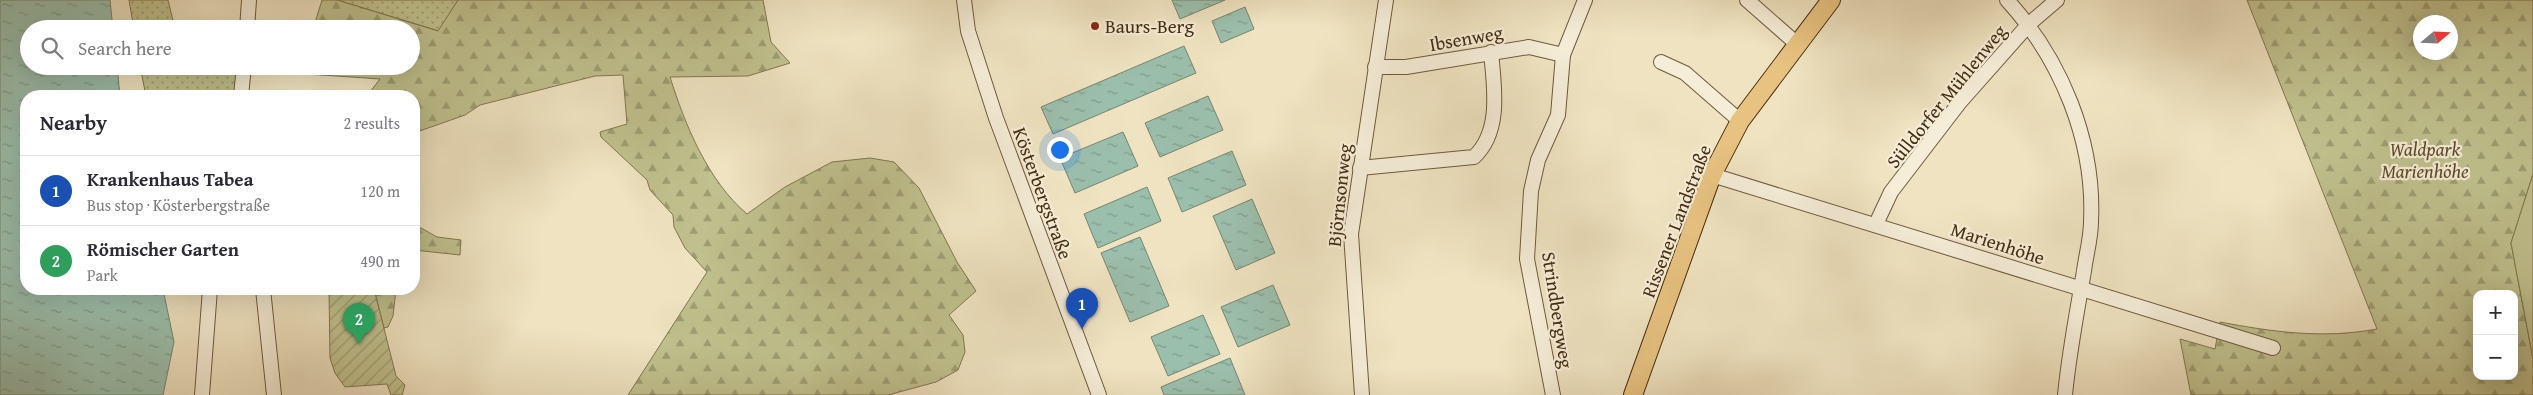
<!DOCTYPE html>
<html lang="en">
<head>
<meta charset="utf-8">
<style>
	:root { --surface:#fff; --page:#f2f2f3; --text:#2b2b33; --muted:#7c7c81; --line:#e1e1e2; --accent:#8f2418 }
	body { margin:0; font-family:"Gentium Book Plus",serif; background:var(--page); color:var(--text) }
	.controls { position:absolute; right:15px; bottom:15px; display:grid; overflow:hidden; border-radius:10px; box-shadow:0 5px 20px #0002 }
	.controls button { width:45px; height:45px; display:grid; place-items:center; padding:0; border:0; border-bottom:1px solid var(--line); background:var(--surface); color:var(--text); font:25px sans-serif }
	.compass { position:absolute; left:2413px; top:15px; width:45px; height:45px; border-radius:50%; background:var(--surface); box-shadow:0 5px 20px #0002; rotate:71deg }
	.you { position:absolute; left:1059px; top:149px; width:18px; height:18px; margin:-12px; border:4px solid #fff; border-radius:50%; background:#1a73e8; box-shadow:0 0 0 8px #1a73e833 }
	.badge { display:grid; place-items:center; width:32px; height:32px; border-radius:50%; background:var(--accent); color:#fff; font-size:16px; font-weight:700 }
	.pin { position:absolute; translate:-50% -41px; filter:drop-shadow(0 1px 2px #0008) }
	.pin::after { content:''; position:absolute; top:26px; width:18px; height:15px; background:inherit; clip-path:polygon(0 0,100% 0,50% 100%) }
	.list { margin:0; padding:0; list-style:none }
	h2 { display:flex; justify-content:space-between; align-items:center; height:65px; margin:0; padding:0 20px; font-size:21px }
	h2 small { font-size:16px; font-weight:400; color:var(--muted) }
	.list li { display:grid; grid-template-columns:32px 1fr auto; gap:15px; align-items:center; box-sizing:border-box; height:70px; padding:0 20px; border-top:1px solid var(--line) }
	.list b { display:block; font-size:19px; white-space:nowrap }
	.list p { margin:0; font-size:16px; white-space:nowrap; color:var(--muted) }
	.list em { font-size:16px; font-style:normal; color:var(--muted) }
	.icon { flex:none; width:28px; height:28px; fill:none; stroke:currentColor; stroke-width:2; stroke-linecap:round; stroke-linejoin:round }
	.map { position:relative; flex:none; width:2533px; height:395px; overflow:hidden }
	.search { position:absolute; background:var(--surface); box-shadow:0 5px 20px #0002; left:20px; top:20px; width:400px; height:55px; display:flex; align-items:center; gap:12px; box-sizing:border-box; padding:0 18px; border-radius:28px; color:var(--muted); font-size:19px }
	.panel { position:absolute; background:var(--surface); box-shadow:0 5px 20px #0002; left:20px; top:90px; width:400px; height:205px; border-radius:20px }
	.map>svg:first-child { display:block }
	.grass { fill:url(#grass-dots); stroke:#82774e }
	.forest { fill:url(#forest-firs); stroke:#82774e; fill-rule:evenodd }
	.park { fill:#c0c18e; stroke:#82774e }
	.garden { fill:url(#garden-furrows); stroke:#82774e }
	.water { fill:url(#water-ripples); stroke:#78856e }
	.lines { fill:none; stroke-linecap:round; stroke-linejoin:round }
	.minor-casing { stroke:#6f5a3c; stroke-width:16 }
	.major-casing { stroke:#442d0f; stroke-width:20 }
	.minor { stroke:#f5edd7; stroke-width:14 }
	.major { stroke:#e8c280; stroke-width:18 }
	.poi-dot { fill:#8f2418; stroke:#f5edd7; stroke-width:2 }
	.labels { text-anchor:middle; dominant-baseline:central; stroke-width:4.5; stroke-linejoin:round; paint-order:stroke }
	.poi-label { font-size:19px; fill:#442d0f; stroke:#f5edd7; text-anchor:start }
	.street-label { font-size:19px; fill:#442d0f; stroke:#f5edd7 }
	.park-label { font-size:19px; font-style:italic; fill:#5d4b28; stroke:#f5edd7 }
</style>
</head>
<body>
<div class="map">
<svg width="2533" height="395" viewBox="0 0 2533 395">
	<defs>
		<pattern id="grass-dots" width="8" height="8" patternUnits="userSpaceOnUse" patternTransform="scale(1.25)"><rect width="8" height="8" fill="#c0c18e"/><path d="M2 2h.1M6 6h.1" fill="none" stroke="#9e9d72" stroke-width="1.8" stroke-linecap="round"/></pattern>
		<pattern id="forest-firs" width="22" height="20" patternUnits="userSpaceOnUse" patternTransform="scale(1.25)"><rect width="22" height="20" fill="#c0c18e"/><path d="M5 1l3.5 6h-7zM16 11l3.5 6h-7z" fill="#9e9d72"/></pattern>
		<pattern id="garden-furrows" width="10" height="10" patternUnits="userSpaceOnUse" patternTransform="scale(1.25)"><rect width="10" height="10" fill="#c0c18e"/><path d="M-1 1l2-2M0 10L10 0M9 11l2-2" fill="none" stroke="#9e9d72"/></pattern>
		<pattern id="water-ripples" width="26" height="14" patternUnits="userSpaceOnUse" patternTransform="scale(1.25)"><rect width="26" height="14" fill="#9bbfad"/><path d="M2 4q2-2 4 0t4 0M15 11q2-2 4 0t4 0" fill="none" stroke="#809c8b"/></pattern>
	</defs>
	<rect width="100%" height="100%" fill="#efe3c1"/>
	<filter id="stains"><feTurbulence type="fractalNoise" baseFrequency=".004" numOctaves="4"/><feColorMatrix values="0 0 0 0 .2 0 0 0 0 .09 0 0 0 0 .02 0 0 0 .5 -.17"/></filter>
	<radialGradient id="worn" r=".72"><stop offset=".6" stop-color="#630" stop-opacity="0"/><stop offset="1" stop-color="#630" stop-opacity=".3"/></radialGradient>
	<g class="grass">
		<path d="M 129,0 L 168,0 L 175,29 L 134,29 Z"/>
		<path d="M 337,0 L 458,0 L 439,31 Z"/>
		<path d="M 140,66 L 237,66 L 234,96 L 146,96 Z"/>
	</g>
	<g class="forest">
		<path d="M 322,0 L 337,0 L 438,31 L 458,0 L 763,0 L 771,42 L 790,63 L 748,76 L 670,77 C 685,125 708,181 747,214 L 785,187 L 832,162 L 870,158 L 894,162 L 919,188 L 957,262 L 976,291 L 949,315 L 963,335 L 965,352 L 958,370 L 936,382 L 888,395 L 628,395 L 707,272 L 685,248 L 674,227 L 673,215 L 650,190 L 647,180 L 601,137 L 600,132 L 627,124 L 623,75 L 595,76 L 480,105 L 465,115 L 414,133 L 414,96 L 367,96 L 380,79 L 307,74 L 308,66 L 411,66 L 411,29 L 313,29 Z"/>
		<path d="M 2247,0 L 2533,0 L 2533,174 L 2511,243 L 2533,359 L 2533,395 L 2191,395 L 2180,339 L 2215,349 L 2220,322 C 2273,332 2323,339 2377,329 ZM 2420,22 L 2450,22 L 2450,52 L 2420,52 ZM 2477,294 L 2514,294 L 2514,376 L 2477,376 Z"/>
		<path d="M 414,224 L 437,237 L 461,240 L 460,255 L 414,250 Z"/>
		<path d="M 374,289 L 396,289 L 393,316 L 388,327 L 384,328 Z"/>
	</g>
	<path class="park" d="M 2533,174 L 2533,359 L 2511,243 Z"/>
	<path class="garden" d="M 329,289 L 374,289 L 396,376 L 405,385 L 402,395 L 391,395 L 387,384 L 345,387 L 335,373 L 330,358 Z"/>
	<g class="water">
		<path d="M 0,0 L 110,0 L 113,29 L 29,29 L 29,66 L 117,66 L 120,96 L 26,96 L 26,289 L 163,289 L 174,342 L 163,395 L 0,395 Z"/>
		<path d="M 1172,0 L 1225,0 L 1180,19 Z"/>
		<path d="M 1245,7 L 1254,29 L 1221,43 L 1212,21 Z"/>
		<path d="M 1184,46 L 1196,73 L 1053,134 L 1041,107 Z"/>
		<path d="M 1208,96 L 1223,130 L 1160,157 L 1145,123 Z"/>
		<path d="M 1123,132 L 1138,166 L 1075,193 L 1060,158 Z"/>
		<path d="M 1232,151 L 1246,185 L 1182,212 L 1168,178 Z"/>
		<path d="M 1147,187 L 1161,221 L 1098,248 L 1084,214 Z"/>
		<path d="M 1252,199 L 1275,253 L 1236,270 L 1213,216 Z"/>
		<path d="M 1140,237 L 1169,306 L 1130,322 L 1101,253 Z"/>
		<path d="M 1273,285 L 1290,325 L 1238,347 L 1221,307 Z"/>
		<path d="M 1203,315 L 1220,354 L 1168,376 L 1151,337 Z"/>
		<path d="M 1230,358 L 1245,395 L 1164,395 L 1161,387 Z"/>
	</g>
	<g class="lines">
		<g class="minor-casing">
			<g id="minor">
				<path d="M 964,0 L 968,31 L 996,118 L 1099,395"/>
				<path d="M 1747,0 L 1797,44"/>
				<path d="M 2007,0 C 2061,59 2095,141 2091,222 C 2091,238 2086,255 2084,271 C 2077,312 2069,353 2065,395"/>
				<path d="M 247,29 L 249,0"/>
				<path d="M 1661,62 L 1685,73 L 1740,121"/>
				<path d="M 1375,67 L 1406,67 L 1529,47 L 1563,55"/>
				<path d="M 241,96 L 244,66"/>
				<path d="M 1360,168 L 1474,157 C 1502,131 1494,86 1491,52"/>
				<path d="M 1712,175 L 2273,348"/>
				<path d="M 1876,224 L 1891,192 L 1960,102 L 2029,24 L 2057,0"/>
				<path d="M 263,289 L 274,395"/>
				<path d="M 202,395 L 210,289"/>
				<path d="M 1362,395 L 1351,234 L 1386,0"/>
				<path d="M 1553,395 L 1527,259 L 1531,191 L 1538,160 L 1558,115 L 1563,55 L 1585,0"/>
			</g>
		</g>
		<g class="major-casing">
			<path id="major" d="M 1633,395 L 1712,175 L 1740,121 L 1831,0"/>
		</g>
		<use href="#minor" class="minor"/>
		<use href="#major" class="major"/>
	</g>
	<circle class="poi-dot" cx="1095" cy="26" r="5"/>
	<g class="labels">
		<g class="poi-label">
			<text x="1105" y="26">Baurs-Berg</text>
		</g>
		<g class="street-label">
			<text transform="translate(1466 38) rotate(-10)">Ibsenweg</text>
			<text transform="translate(1946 96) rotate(-51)">Sülldorfer Mühlenweg</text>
			<text transform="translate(1043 193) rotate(70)">Kösterbergstraße</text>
			<text transform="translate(1339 195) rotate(-84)">Björnsonweg</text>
			<text transform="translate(1676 221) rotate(-69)">Rissener Landstraße</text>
			<text transform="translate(1998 243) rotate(18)">Marienhöhe</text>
			<text transform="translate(1558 310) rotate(81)">Strindbergweg</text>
		</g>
		<g class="park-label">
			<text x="2425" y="149">Waldpark<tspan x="2425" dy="22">Marienhöhe</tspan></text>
		</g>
	</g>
	<rect width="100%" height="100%" filter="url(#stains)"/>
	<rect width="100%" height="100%" fill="url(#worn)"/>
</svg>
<div class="controls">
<button>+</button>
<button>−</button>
</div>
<svg class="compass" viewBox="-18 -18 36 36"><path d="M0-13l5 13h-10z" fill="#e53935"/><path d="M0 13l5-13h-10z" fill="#7c7c81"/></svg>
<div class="you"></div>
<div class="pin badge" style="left:1082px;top:329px;background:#1a4fb4">1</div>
<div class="pin badge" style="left:359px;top:344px;background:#2e9e5b">2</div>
<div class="search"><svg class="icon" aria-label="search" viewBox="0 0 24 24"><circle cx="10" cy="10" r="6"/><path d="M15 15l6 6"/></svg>Search here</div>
<section class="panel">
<h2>Nearby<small>2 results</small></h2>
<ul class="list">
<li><span class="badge" style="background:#1a4fb4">1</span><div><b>Krankenhaus Tabea</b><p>Bus stop · Kösterbergstraße</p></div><em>120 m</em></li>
<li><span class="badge" style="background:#2e9e5b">2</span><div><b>Römischer Garten</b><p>Park</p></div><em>490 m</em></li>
</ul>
</section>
</div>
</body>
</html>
